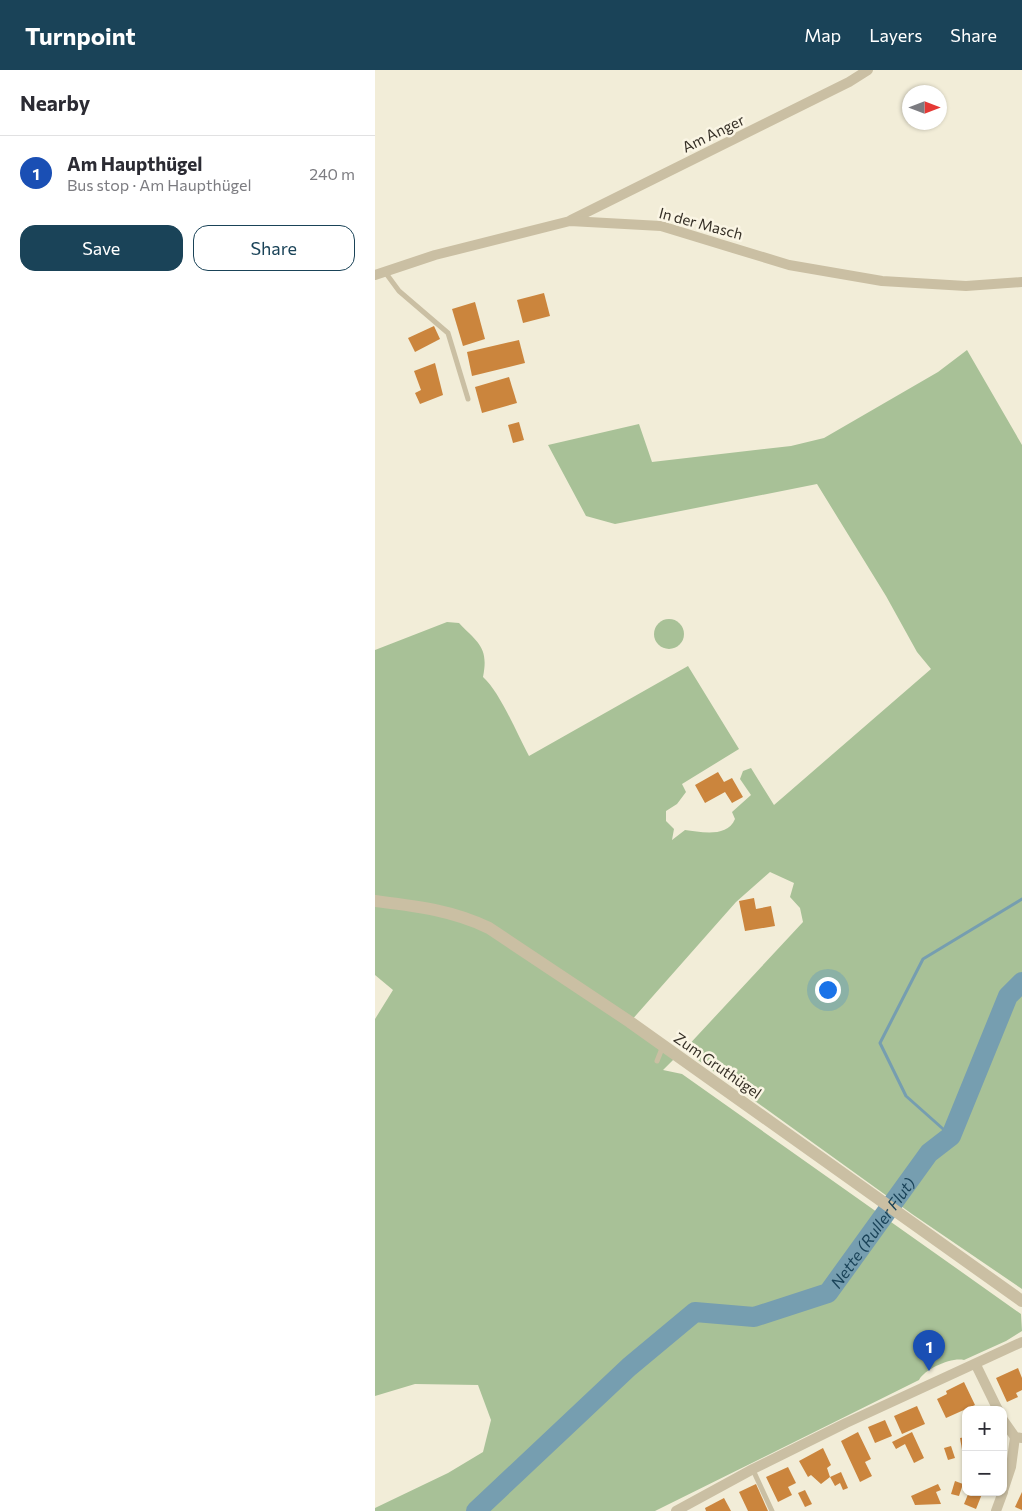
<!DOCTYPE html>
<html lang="en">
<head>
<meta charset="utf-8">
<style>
	:root { --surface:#fff; --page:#f2f2f3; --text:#2b2b33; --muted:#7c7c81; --line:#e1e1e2; --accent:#1a4358 }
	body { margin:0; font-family:Commissioner,sans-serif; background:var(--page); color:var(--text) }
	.controls { position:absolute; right:15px; bottom:15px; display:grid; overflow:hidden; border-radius:10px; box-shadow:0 1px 4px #0004 }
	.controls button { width:45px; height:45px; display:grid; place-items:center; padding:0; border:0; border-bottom:1px solid var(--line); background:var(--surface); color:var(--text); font:25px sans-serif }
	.compass { position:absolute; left:527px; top:15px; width:45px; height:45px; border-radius:50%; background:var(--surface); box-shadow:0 1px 4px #0004; rotate:90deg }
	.you { position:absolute; left:452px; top:919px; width:18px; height:18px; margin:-12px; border:4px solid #fff; border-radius:50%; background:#1a73e8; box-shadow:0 0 0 8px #1a73e833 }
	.badge { display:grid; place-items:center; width:32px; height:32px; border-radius:50%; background:var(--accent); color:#fff; font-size:16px; font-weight:700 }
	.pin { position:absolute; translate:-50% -41px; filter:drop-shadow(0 1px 2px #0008) }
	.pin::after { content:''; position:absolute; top:26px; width:18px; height:15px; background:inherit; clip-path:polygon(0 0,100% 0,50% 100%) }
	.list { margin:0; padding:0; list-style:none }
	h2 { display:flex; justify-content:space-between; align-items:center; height:65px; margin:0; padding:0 20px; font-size:21px }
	h2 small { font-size:16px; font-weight:400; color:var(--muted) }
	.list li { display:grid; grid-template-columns:32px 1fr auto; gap:15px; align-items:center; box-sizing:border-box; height:75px; padding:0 20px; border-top:1px solid var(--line) }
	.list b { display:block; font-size:19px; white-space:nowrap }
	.list p { margin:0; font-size:16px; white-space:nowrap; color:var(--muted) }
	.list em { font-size:16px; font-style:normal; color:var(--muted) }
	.actions { display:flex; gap:10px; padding:15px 20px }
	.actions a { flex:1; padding:11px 0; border:1px solid var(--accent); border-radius:15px; text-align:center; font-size:18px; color:var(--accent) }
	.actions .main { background:var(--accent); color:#fff }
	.map { position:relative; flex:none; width:647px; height:1441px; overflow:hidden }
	header { display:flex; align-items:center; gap:30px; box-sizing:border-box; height:70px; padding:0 25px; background:var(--accent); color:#fff }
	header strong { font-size:24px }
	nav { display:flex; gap:28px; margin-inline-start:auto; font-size:18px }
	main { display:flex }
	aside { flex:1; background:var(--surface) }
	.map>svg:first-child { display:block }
	.green { fill:#a8c197 }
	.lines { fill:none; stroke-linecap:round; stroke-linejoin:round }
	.stream { stroke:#769eb0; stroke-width:3 }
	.river { stroke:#769eb0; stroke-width:20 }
	.building { fill:#cb853d }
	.service { stroke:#cabfa3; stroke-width:5 }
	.minor { stroke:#cabfa3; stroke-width:10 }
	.tertiary { stroke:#cabfa3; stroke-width:12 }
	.labels { text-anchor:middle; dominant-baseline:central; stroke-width:5; stroke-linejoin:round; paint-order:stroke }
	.street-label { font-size:15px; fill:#352f26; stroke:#faf5e4 }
	.water-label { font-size:16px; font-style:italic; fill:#1a4358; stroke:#faf5e4 }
</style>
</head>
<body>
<header>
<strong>Turnpoint</strong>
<nav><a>Map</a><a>Layers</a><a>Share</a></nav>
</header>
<main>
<aside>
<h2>Nearby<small></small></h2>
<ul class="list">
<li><span class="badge" style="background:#1a4fb4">1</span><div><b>Am Haupthügel</b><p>Bus stop · Am Haupthügel</p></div><em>240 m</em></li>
</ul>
<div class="actions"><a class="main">Save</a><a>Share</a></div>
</aside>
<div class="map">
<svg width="647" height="1441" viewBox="0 0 647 1441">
	<rect width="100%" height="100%" fill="#f2edd8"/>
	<g class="green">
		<path d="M 592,280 L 647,375 L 647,1219 L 537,1144 L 309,980 L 428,852 L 425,838 L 415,827 L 419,813 L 395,802 L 361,832 L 255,952 L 302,986 L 288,1000 L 307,1004 L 646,1244 L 647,1261 L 631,1271 L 589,1290 C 576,1287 550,1299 544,1310 L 280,1441 L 0,1441 L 0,1438 L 73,1403 L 108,1382 L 116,1350 L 103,1315 L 40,1314 L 0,1326 L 0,949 L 18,920 L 0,905 L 0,580 L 72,552 L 84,553 C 103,573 114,577 108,607 C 125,622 142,664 154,686 L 313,596 L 364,679 L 307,714 L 311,722 L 302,734 L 291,741 L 291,751 L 299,759 L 297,770 L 310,760 C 326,762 352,768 360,749 L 357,742 L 376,725 L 365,709 L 368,701 L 376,698 L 399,735 L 556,599 L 542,582 L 511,526 L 442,414 L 240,454 L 211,446 L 173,375 L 264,354 L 277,392 L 416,376 L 449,368 L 563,302 Z"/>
		<circle cx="294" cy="564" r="15"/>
	</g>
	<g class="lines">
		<path class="stream" d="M 576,1066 L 531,1026 L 505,973 L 548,889 L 647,829"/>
		<path class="river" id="s1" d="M 101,1441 L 254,1297 L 320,1242 L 379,1247 L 453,1223 L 554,1083 L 576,1066 L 633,926 L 647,912"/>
	</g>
	<g class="building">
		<path d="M 169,223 L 175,246 L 148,253 L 142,230 Z"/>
		<path d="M 100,232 L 110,269 L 88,276 L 77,239 Z"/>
		<path d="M 59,256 L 65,269 L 40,282 L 33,268 Z"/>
		<path d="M 144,270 L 150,293 L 97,306 L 92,282 Z"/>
		<path d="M 60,293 L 68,325 L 45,334 L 40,323 L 46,320 L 39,301 Z"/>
		<path d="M 134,307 L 142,333 L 107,343 L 100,317 Z"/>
		<path d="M 144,352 L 149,370 L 138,373 L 133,355 Z"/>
		<path d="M 343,702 L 349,712 L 357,708 L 368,727 L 357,733 L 350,722 L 330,733 L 320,715 Z"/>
		<path d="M 379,828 L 381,839 L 396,836 L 400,856 L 370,861 L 364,831 Z"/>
		<path d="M 643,1298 L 647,1308 L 647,1320 L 641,1323 L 643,1327 L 632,1332 L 621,1308 Z"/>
		<path d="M 589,1312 L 600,1335 L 571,1348 L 562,1329 L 572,1324 L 571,1321 Z"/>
		<path d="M 542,1336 L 550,1354 L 527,1364 L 519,1346 Z"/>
		<path d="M 510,1350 L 517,1366 L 500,1373 L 493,1357 Z"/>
		<path d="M 483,1362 L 496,1389 L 490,1392 L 497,1406 L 485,1412 L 466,1371 Z"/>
		<path d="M 537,1362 L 549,1388 L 539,1393 L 530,1374 L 521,1379 L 517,1372 Z"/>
		<path d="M 591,1367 L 591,1385 L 588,1385 L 585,1368 Z"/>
		<path d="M 576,1376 L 580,1388 L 573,1390 L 569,1378 Z"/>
		<path d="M 448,1378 L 456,1395 L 452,1398 L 455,1407 L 446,1414 L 436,1405 L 433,1407 L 424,1391 Z"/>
		<path d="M 413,1397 L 421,1413 L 413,1417 L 417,1425 L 403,1432 L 391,1407 Z"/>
		<path d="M 466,1402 L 473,1418 L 468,1420 L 465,1413 L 460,1416 L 455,1407 Z"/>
		<path d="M 580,1411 L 588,1414 L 584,1426 L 576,1424 Z"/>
		<path d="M 381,1414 L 393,1441 L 373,1441 L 364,1422 Z"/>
		<path d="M 563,1414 L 566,1420 L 561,1422 L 566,1434 L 540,1435 L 536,1426 Z"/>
		<path d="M 430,1420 L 437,1434 L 430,1437 L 423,1423 Z"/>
		<path d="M 594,1422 L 607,1424 L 601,1439 L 589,1434 Z"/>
		<path d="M 647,1422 L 647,1440 L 640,1437 Z"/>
		<path d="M 349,1428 L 356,1441 L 331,1441 L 330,1438 Z"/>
	</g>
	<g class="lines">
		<g class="service">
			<path d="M 10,202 L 24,221 L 73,263 L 93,329"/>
			<path d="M 282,991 L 288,976"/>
			<path d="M 378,1400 L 397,1441"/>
		</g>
		<g class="minor">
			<path d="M 196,150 L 474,12 L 493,0"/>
			<path d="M 0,205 L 60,185 L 195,151 L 286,156 L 414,195 L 507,211 L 591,216 L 647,212"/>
			<path d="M 601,1295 L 623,1340"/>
			<path d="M 628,1350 L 640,1367 L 647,1368"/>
			<path d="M 628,1421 L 636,1397 L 640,1367"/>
			<path d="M 301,1441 L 378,1399 L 471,1353 L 647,1272"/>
			<path d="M 621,1441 L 628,1422"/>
		</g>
		<path class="tertiary" d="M 0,831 C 40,836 77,840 114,858 L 255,952 L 647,1231"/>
	</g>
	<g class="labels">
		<g class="street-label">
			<text transform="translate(338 63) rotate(-26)">Am Anger</text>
			<text transform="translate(326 153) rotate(15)">In der Masch</text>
			<text transform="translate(343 995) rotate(35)">Zum Gruthügel</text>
		</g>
		<g class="water-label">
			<text stroke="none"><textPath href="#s1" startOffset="508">Nette (Ruller Flut)</textPath></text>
		</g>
	</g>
</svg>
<div class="controls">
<button>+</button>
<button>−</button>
</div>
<svg class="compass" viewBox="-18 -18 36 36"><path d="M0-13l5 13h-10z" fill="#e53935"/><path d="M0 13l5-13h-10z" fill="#7c7c81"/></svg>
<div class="you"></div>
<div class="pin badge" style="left:554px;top:1301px;background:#1a4fb4">1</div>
</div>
</main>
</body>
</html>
